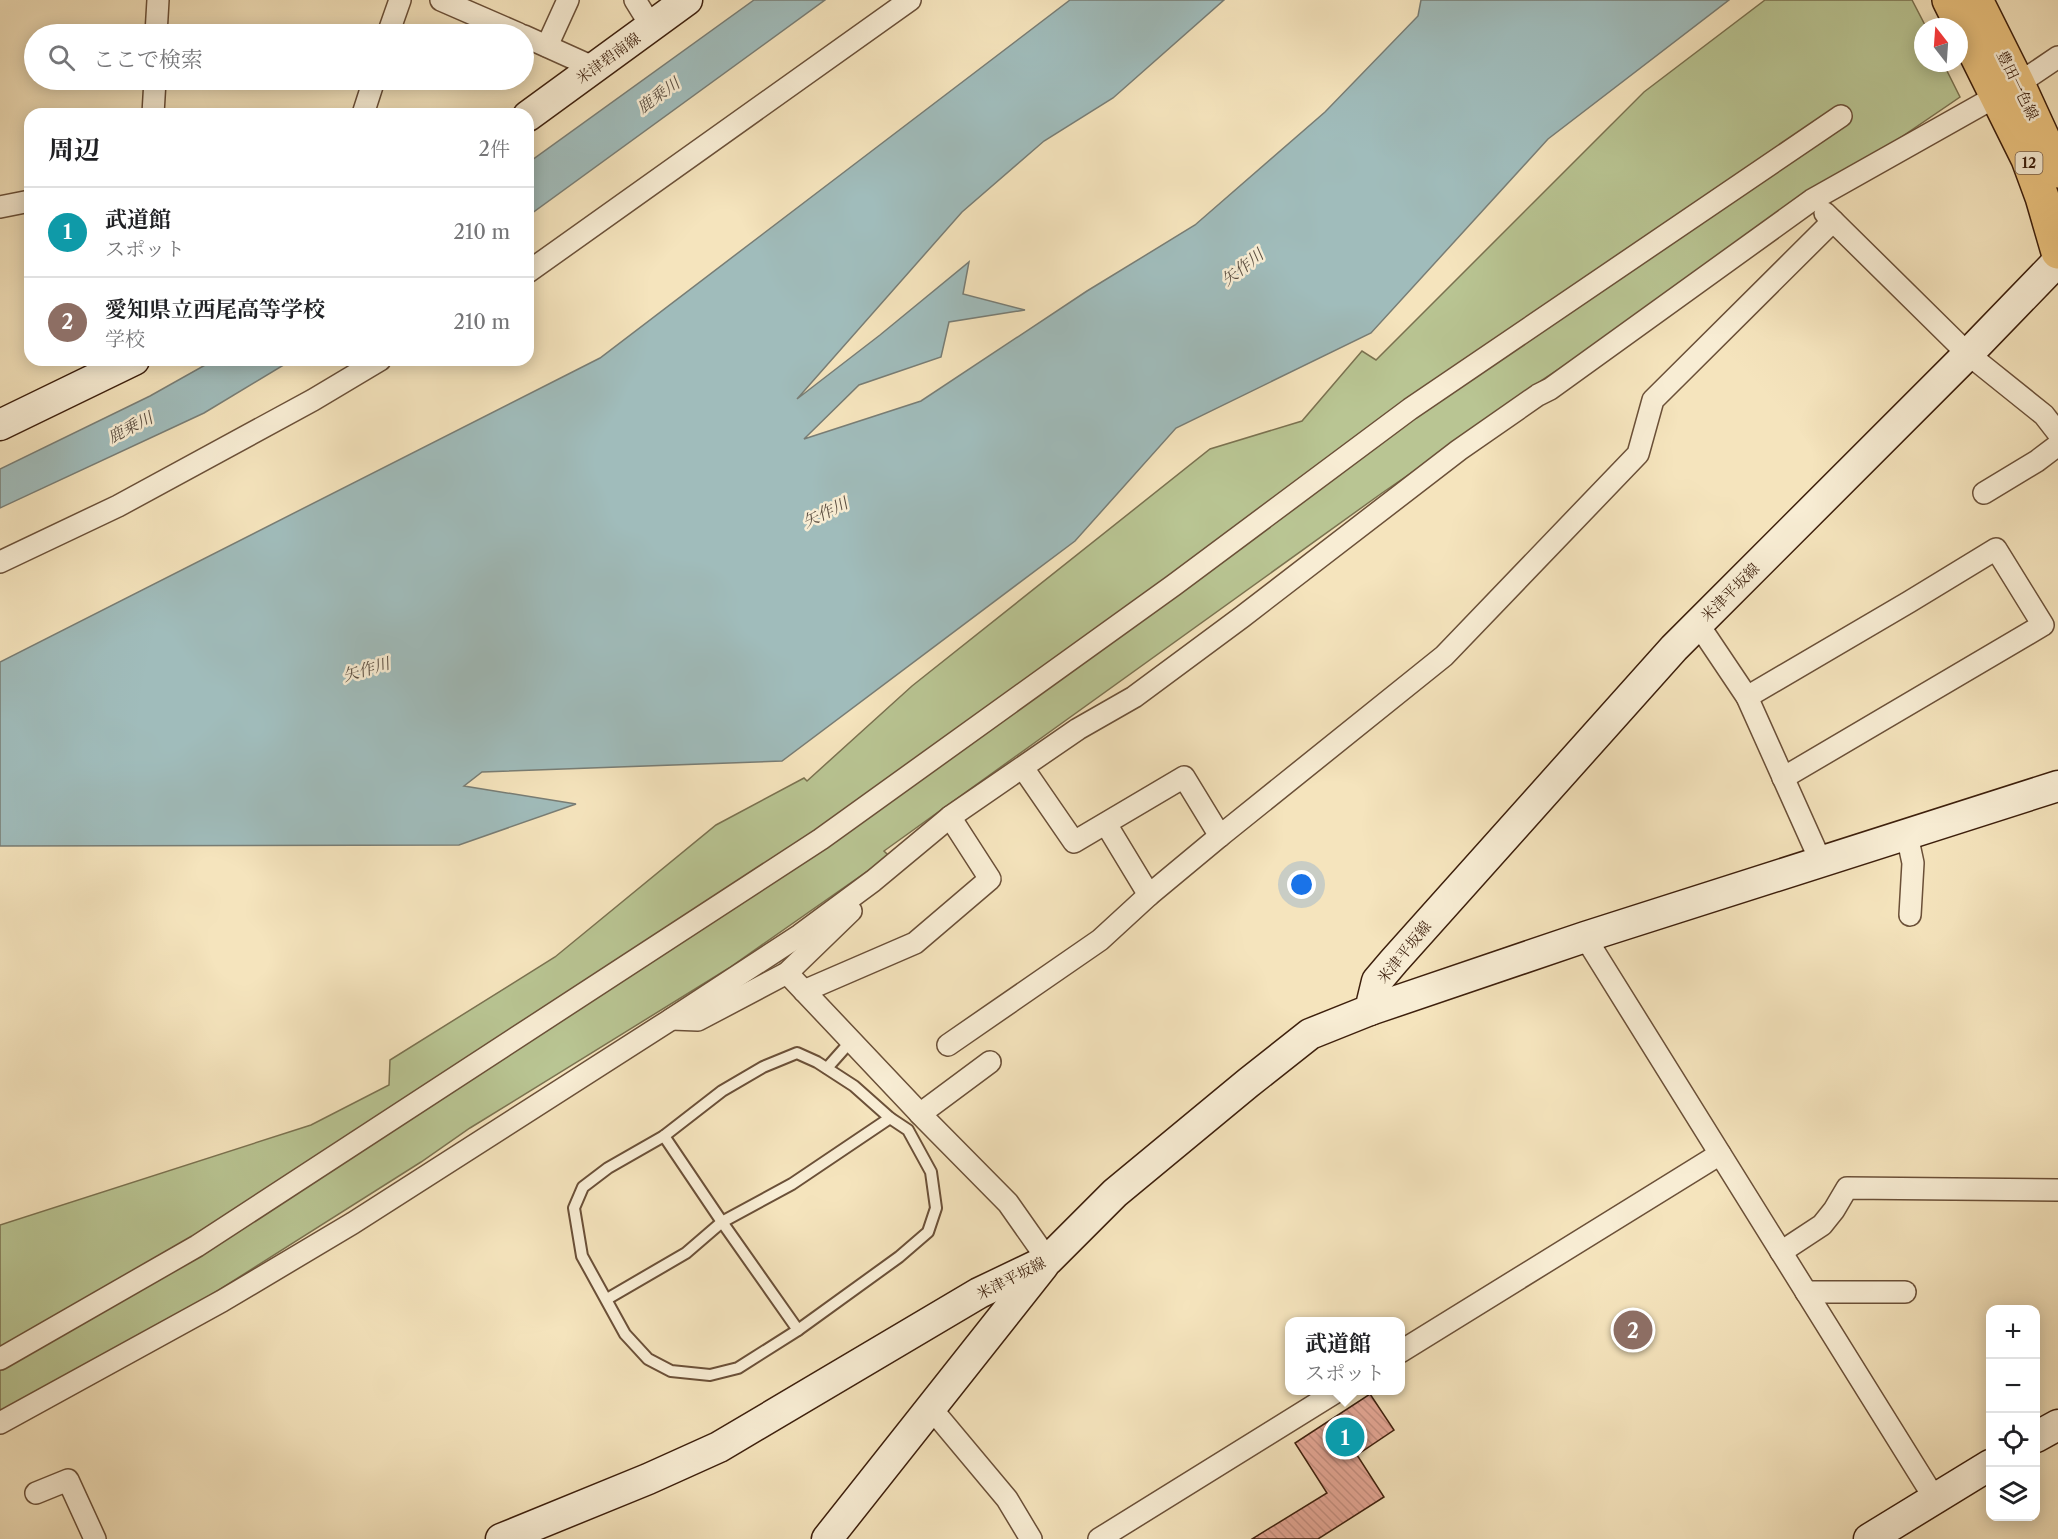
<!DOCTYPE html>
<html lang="ja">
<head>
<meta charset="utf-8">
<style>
	:root { --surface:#fff; --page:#f2f2f2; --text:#202124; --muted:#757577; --line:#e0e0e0; --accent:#2563eb }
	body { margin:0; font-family:"Libre Caslon Text","Noto Serif JP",serif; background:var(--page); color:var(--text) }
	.controls { position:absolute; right:18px; bottom:18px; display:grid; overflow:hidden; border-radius:12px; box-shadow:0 3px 15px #0003 }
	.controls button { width:54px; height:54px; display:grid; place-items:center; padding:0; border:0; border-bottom:2px solid var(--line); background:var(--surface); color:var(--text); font:30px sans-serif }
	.compass { position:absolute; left:1914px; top:18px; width:54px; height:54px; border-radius:50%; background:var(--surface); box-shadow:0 3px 15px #0003; rotate:343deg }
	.you { position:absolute; left:1302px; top:885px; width:21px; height:21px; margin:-15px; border:4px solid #fff; border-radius:50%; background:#1a73e8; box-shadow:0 0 0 9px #1a73e833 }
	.badge { display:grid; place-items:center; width:39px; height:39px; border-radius:50%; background:var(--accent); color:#fff; font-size:20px; font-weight:700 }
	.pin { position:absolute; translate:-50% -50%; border:3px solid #fff; box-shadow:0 2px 6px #0006 }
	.popup { position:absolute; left:1285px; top:1317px; width:120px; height:78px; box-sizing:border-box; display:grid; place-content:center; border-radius:12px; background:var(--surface); filter:drop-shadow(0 2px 4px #0005); font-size:20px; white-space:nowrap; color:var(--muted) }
	.popup b { font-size:22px; color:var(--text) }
	.popup::after { content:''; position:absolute; left:50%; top:100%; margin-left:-12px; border:12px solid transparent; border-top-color:var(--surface) }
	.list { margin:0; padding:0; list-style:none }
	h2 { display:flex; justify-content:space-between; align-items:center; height:78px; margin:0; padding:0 24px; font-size:26px }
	h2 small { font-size:20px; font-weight:400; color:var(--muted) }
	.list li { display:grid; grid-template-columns:39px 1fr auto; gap:18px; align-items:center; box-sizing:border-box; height:90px; padding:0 24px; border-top:2px solid var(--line) }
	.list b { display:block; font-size:22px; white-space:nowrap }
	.list p { margin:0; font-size:20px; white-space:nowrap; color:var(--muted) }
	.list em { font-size:20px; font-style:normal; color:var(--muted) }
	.icon { flex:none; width:33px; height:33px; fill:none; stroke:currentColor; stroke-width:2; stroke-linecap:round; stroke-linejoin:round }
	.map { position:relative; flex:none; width:2058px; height:1539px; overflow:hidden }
	.search { position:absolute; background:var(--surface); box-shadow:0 3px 15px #0003; left:24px; top:24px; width:510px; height:66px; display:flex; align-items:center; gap:15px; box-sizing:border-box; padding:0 21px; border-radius:33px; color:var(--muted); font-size:22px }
	.panel { position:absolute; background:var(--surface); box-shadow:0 3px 15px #0003; left:24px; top:108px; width:510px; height:258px; border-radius:18px }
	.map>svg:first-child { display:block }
	.green { fill:#b9c593; stroke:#7b7250; stroke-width:1.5 }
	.water { fill:#a0bcbb; stroke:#787d75; stroke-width:1.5 }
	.building { fill:url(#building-back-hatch); stroke:#3d1f0c; stroke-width:1.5 }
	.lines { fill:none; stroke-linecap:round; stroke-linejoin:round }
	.lane-casing { stroke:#6b5038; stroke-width:14 }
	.street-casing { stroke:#6b5038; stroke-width:24 }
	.secondary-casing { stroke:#3d1f0c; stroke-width:33 }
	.primary-casing { stroke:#3d1f0c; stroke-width:36 }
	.lane { stroke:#f8edd4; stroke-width:10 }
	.street { stroke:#f8edd4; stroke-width:21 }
	.secondary { stroke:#f8edd4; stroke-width:30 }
	.primary { stroke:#eac27e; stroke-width:33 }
	.labels { text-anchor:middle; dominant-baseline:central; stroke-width:5; stroke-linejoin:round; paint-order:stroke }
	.shield { fill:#f8edd4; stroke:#755d48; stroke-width:1.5 }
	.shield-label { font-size:14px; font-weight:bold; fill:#3d1f0c }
	.street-label { font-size:15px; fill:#3d1f0c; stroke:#f8edd4 }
	.water-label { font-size:16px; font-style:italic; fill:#5b4e41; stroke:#f8edd4 }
</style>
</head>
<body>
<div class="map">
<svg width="2058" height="1539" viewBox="0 0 2058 1539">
	<defs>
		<pattern id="building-back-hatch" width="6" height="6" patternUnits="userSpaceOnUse" patternTransform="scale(1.5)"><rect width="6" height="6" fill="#e5a796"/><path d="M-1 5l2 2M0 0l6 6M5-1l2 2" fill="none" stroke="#c58f80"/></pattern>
	</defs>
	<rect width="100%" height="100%" fill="#f5e4bd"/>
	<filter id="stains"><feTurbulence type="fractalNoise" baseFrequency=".00333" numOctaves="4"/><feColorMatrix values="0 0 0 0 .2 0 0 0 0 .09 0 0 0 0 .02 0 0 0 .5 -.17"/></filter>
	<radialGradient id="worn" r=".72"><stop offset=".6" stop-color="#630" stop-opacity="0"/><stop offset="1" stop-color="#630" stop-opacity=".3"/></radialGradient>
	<path class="green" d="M 1765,0 L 1912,0 L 1926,27 L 1923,27 L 1923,63 L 1943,63 L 1960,97 L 1642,314 L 1542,380 L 1475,429 L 1382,493 L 884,851 L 889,856 L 729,968 L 470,1128 L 421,1162 L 203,1300 L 0,1413 L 0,1225 L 311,1125 L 389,1085 L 390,1060 L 555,957 L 716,825 L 804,778 L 807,781 L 912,686 L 1210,449 L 1302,421 L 1362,351 L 1376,360 L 1644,92 Z"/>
	<g class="water">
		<path d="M 754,0 L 825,0 L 528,216 L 528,163 Z"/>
		<path d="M 1070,0 L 1224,0 L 1113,98 L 1044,141 L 962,212 L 797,399 L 880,335 L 969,262 L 963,294 L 1025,310 L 949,322 L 941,357 L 859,385 L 804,439 L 921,401 L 1087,291 L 1195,225 L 1325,112 L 1418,16 L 1421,0 L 1729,0 L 1548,139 L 1371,333 L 1176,428 L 1075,541 L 782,761 L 482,772 L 464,786 L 576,804 L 459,845 L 0,846 L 0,662 L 600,358 Z"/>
		<path d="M 214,360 L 292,360 L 204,413 L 0,508 L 0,469 L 150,396 Z"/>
	</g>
	<path class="building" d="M 1370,1394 L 1394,1430 L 1357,1455 L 1384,1497 L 1318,1539 L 1252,1539 L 1327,1493 L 1295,1443 Z"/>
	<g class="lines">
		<g class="lane-casing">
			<g id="lane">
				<path d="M 797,1053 L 817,1062 L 854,1086 L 890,1118 L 908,1130 L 931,1172 L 936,1208 L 928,1232 L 899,1257 L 798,1330 L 738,1368 L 710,1375 L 671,1371 L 648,1359 L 625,1334 L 582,1256 L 574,1208 L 583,1187 L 608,1168 L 664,1136 L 722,1091 L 763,1067 Z"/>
				<path d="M 827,1068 L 851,1041"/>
				<path d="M 664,1136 L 722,1222 L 798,1330"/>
				<path d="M 607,1299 L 686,1253 L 722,1222 L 792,1184 L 890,1118"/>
			</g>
		</g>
		<g class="street-casing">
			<g id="street">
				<path d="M 441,0 L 519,34"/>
				<path d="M 635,0 L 651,26"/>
				<path d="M 156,34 L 158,0"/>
				<path d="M 388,34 L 400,0"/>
				<path d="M 524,36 L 595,68"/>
				<path d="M 547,46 L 568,0"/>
				<path d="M 153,114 L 155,80"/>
				<path d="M 363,114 L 374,80"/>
				<path d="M 0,207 L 30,201"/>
				<path d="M 1825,213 L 1968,354 L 2044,415 L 2058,433"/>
				<path d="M 528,272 L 910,0"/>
				<path d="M 1984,493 L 2037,461 L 2058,445"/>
				<path d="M 0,562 L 118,506 L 313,400 L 380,360"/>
				<path d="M 1698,624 L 1747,697 L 1821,862"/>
				<path d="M 1747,697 L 1909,602 L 1996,549 L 2043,625 L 1783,778"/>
				<path d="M 1023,768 L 1074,842 L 1184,777 L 1220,836 L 1444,656 L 1638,454 L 1653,400 L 1833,221"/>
				<path d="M 1106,824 L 1149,895 L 1220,836"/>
				<path d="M 1907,835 L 1913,863 L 1910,915"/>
				<path d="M 1585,937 L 1935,1499"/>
				<path d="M 787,973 L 926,1120 L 1008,1203 L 1048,1260"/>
				<path d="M 804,991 L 915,943 L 990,879 L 950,817"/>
				<path d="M 672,1019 L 698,1020 L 787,973 L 851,911"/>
				<path d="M 948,1045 L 1100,940 L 1149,895"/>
				<path d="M 920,1114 L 990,1062"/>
				<path d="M 1781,1252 L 1822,1225 L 1834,1210 L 1847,1188 L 2058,1190"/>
				<path d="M 1806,1292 L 1905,1292"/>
				<path d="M 1400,1352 L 1720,1154"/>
				<path d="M 0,1359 L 197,1246 L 821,839 L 1174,585 L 1410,409 L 1841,116"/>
				<path d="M 930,1407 L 1007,1499 L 1031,1539"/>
				<path d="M 0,1423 L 222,1301 L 353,1223 L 667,1022 L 800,935 L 873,881 L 950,817 L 1078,729 L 1134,697 L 1242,617 L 1459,450 L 1538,395 L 1550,389 L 1812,200 L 2018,84 L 2058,57"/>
				<path d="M 36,1493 L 68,1480 L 95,1539"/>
				<path d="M 1099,1539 L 1339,1390"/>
			</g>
		</g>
		<g class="secondary-casing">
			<g id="secondary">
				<path d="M 528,116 L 687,0"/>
				<path d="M 0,425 L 134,360"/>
				<path d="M 1370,1010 L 1585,937 L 2058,786"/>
				<path d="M 2036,1437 L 2058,1425"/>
				<path d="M 501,1539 L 648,1479 L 719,1447 L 979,1293 L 1048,1260 L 1115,1193 L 1248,1083 L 1310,1034 L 1370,1010 L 1377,981 L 1394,961 L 1674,648 L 1968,354 L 2058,261"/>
				<path d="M 827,1539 L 1043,1266"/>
				<path d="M 1869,1539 L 1990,1465"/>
			</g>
		</g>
		<g class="primary-casing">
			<g id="primary">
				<path d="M 1949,0 L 2028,159 L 2042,197 L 2058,252"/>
				<path d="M 1976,0 L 2018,84 L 2058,171"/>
			</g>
		</g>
		<use href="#lane" class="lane"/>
		<use href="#street" class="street"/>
		<use href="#secondary" class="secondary"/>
		<use href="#primary" class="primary"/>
	</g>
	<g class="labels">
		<rect class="shield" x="2015.5" y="152" width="27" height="22" rx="4.5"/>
		<g class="shield-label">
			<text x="2029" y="163">12</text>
		</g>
		<g class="street-label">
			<text transform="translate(608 58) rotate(-36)">米津碧南線</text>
			<text transform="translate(2018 85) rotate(64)">豊田一色線</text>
			<text transform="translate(1730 592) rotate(-45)">米津平坂線</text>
			<text transform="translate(1404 952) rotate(-51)">米津平坂線</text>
			<text transform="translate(1011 1278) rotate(-27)">米津平坂線</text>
		</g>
		<g class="water-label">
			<text transform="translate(658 95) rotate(-36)">鹿乗川</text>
			<text transform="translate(1242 267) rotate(-38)">矢作川</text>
			<text transform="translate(130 427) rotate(-27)">鹿乗川</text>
			<text transform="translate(825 512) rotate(-26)">矢作川</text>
			<text transform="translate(366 669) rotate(-16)">矢作川</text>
		</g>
	</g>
	<rect width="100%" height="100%" filter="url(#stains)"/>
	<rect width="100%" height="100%" fill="url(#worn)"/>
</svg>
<div class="controls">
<button>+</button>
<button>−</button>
<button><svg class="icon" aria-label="locate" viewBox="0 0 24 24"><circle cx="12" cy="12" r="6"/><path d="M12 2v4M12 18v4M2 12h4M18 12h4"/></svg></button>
<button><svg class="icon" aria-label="layers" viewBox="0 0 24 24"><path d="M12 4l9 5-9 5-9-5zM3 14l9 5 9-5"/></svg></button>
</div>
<svg class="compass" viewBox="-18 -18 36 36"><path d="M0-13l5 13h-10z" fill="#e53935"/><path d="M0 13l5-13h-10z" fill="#757577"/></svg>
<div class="you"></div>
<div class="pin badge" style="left:1345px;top:1437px;background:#0f9aa8">1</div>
<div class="popup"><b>武道館</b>スポット</div>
<div class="pin badge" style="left:1633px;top:1330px;background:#8d6e63">2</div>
<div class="search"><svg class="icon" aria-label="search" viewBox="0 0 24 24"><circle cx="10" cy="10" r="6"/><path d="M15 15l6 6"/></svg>ここで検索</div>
<section class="panel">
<h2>周辺<small>2件</small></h2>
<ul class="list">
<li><span class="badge" style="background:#0f9aa8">1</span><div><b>武道館</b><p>スポット</p></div><em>210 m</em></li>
<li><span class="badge" style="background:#8d6e63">2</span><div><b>愛知県立西尾高等学校</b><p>学校</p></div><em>210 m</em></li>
</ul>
</section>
</div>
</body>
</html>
